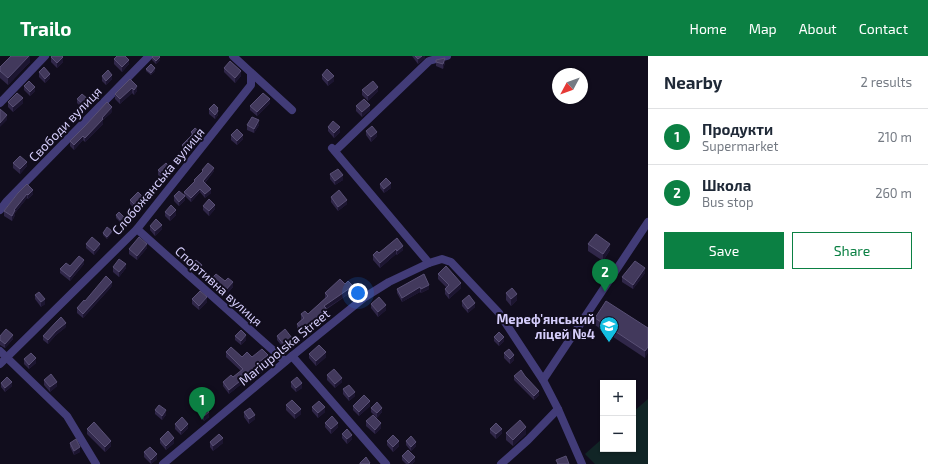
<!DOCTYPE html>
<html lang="en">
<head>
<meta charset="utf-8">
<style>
	:root { --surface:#fff; --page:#f6f6f7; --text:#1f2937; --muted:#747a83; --line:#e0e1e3; --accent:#0b8043 }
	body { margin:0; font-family:"Exo 2",sans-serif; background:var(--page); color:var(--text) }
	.controls { position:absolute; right:12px; bottom:12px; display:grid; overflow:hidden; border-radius:0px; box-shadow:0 1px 3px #0004 }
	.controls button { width:36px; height:36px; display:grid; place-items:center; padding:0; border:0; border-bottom:1px solid var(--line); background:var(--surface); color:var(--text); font:20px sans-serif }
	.compass { position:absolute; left:552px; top:12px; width:36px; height:36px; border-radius:50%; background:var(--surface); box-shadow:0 1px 3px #0004; rotate:229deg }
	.you { position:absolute; left:358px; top:237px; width:14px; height:14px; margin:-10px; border:3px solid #fff; border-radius:50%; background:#1a73e8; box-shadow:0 0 0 6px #1a73e833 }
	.badge { display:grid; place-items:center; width:26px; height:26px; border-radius:50%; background:var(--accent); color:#fff; font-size:13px; font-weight:700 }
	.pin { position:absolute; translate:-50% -33px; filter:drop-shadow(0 1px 2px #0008) }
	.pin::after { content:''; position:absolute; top:21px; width:14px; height:12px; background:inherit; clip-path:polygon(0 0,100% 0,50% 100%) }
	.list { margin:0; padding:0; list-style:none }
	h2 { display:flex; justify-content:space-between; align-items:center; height:52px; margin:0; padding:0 16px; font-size:17px }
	h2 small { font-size:13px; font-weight:400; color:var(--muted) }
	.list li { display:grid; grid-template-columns:26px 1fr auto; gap:12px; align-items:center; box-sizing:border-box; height:56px; padding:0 16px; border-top:1px solid var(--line) }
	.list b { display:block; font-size:15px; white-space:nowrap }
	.list p { margin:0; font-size:13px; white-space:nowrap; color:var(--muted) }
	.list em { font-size:13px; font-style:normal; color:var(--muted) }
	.actions { display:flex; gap:8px; padding:12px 16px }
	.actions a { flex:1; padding:9px 0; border:1px solid var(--accent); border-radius:0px; text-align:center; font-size:14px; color:var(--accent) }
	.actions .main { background:var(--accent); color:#fff }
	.map { position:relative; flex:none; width:648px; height:408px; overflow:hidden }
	header { display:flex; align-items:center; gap:24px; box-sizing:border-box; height:56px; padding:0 20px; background:var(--accent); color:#fff }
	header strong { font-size:19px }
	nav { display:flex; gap:22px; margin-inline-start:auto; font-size:14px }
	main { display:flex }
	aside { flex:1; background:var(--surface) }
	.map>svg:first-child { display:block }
	.green { fill:#112526 }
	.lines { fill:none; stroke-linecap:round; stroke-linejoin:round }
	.minor { stroke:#423c78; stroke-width:8 }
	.wall { fill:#302749 }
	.shaded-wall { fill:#1c1530 }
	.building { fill:#42395c; stroke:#595075 }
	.labels { text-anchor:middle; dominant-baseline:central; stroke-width:4; stroke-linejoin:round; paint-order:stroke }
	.street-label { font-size:13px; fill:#d5cdfb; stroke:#110d1d }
	.poi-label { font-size:13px; font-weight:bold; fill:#d5cdfb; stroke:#110d1d; text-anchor:end }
</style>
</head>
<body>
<header>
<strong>Trailo</strong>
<nav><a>Home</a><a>Map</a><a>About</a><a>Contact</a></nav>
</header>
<main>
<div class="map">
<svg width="648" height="408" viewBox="0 0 648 408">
	<rect width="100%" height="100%" fill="#110d1d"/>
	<path class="green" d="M 648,343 L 648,408 L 595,408 L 585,398 L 603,382 L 603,393 L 633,393 L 633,356 Z"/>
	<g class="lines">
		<g class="minor">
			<path d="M 233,0 L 292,54"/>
			<path d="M 0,47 L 45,0"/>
			<path d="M 332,92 L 429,207 L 442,203 L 451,206 L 499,257 L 543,324 L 558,353 L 582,408"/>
			<path d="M 335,95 L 429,5 L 447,0"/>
			<path d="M 0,154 L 7,145 L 149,0"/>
			<path d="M 137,173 L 285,305"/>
			<path d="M 0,295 L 67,360 L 96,408"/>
			<path d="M 292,300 L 386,408"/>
			<path d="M 0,308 L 137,173 L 251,29 L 251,17"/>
			<path d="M 543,324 L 648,166"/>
			<path d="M 163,408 L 292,300 L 365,241 L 389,226 L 429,207"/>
			<path d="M 501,408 L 528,384 L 558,353"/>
		</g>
	</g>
	<g class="wall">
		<path d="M 30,0 L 30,6 L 8,29 L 0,22 L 0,11 Z"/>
		<path d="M 160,0 L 160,4 L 156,8 L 152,4 L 152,1 Z"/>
		<path d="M 412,0 L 425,0 L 425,2 L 418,8 Z"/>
		<path d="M 51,1 L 63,6 L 57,12 L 51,6 Z"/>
		<path d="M 114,3 L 129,8 L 122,16 L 114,8 Z"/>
		<path d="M 436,6 L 445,7 L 443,13 L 436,10 Z"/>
		<path d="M 224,12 L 241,20 L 235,27 L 224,16 Z"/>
		<path d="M 146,13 L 155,15 L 151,19 L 146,15 Z"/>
		<path d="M 39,16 L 50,22 L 45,27 L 39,21 Z"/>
		<path d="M 322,19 L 334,25 L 328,30 L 322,23 Z"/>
		<path d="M 102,20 L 112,23 L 106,29 L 102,25 Z"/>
		<path d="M 130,23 L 137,35 L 134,39 L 132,37 L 120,48 L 115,43 L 115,38 Z"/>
		<path d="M 24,30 L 35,35 L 30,40 L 24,34 Z"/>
		<path d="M 362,34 L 378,35 L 368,45 L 362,39 Z"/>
		<path d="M 77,43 L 89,49 L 84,54 L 77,47 Z"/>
		<path d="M 8,46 L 23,47 L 13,56 L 8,51 Z"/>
		<path d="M 270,47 L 257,60 L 250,54 L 250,50 Z"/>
		<path d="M 356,50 L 370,54 L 362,61 L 356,55 Z"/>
		<path d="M 209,53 L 218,54 L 218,59 L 215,63 L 209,58 Z"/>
		<path d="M 112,56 L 103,64 L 103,68 L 85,86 L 83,84 L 74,94 L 70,90 L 70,85 L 85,70 Z"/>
		<path d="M 247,69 L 259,69 L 254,77 L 247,74 Z"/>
		<path d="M 328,71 L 340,76 L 334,82 L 328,75 Z"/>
		<path d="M 366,75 L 377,80 L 371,86 L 366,79 Z"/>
		<path d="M 191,76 L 201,81 L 193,89 L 193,91 L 187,97 L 182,93 L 182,89 L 191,80 Z"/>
		<path d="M 231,79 L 243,83 L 237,89 L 231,84 Z"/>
		<path d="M 13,107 L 27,110 L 20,118 L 13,112 Z"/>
		<path d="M 158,114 L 171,117 L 164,124 L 158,119 Z"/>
		<path d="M 202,114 L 214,115 L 205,127 L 211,137 L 205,142 L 200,136 L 191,146 L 185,140 L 185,144 L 179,150 L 174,145 L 174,140 L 184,139 L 184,136 L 194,127 L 194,124 L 202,116 Z"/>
		<path d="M 330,118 L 343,124 L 335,129 L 330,123 Z"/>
		<path d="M 380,128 L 391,132 L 384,137 L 380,132 Z"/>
		<path d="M 18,137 L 33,138 L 28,143 L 27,142 L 15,157 L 15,159 L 12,165 L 4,160 L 4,155 Z"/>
		<path d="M 331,141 L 347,148 L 338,155 L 331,146 Z"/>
		<path d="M 130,144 L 143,146 L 135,153 L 130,148 Z"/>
		<path d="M 203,150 L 215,153 L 209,160 L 203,154 Z"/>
		<path d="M 165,156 L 176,159 L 170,165 L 165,160 Z"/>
		<path d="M 116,159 L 125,164 L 121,167 L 116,162 Z"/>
		<path d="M 150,170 L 162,173 L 155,180 L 150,174 Z"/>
		<path d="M 103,177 L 112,177 L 107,183 L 103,179 Z"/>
		<path d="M 397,182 L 403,194 L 397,199 L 396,198 L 380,212 L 373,204 L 373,199 L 379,197 Z"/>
		<path d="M 86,188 L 100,192 L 94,199 L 86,192 Z"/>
		<path d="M 588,188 L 610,194 L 603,205 L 588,195 Z"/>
		<path d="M 147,192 L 137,204 L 129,198 L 129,193 Z"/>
		<path d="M 84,208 L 70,225 L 60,217 L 60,213 L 70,210 Z"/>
		<path d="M 193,208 L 202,211 L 199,216 L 193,210 Z"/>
		<path d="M 113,211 L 126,212 L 119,221 L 113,216 Z"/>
		<path d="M 645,217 L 633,233 L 622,226 L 622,221 Z"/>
		<path d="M 424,218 L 429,233 L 421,237 L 420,236 L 402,246 L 397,237 L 397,233 Z"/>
		<path d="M 438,218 L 461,232 L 449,243 L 445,238 L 445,233 L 446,231 L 438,223 Z"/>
		<path d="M 211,223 L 225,225 L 233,231 L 225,240 L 211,228 Z"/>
		<path d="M 345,228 L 353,235 L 327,253 L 327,258 L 303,280 L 297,272 L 297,268 L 301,264 L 301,258 L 308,258 L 325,242 L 325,237 Z"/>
		<path d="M 112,230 L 83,262 L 77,257 L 77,252 L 85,245 Z"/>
		<path d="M 506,237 L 517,244 L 511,250 L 506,244 Z"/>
		<path d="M 35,239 L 45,248 L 41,251 L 35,243 Z"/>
		<path d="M 192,243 L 207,246 L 199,254 L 192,248 Z"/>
		<path d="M 462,245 L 475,251 L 468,257 L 462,250 Z"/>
		<path d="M 371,248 L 386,254 L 378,261 L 371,252 Z"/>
		<path d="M 595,262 L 648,272 L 645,302 L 595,269 Z"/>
		<path d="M 66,271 L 56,279 L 48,288 L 43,284 L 43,280 Z"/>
		<path d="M 0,280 L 13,283 L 5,292 L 0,289 Z"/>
		<path d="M 235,280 L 246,284 L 241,289 L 235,284 Z"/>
		<path d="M 277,280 L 292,287 L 284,293 L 277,284 Z"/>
		<path d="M 494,281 L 504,285 L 499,290 L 494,285 Z"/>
		<path d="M 226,296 L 242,301 L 252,301 L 268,304 L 261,310 L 262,316 L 259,319 L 256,316 L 229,338 L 223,330 L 223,326 L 233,321 L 241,315 L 226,301 Z"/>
		<path d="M 504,297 L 514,304 L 510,308 L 504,302 Z"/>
		<path d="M 309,298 L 326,301 L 316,310 L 309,302 Z"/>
		<path d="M 24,303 L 36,307 L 29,313 L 24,308 Z"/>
		<path d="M 327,319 L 342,326 L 335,332 L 327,324 Z"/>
		<path d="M 514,320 L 525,321 L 539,339 L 534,344 L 514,324 Z"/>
		<path d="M 44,324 L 57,330 L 50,336 L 44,329 Z"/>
		<path d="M 291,326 L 302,332 L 296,336 L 291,331 Z"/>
		<path d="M 1,327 L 12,330 L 5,336 L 1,331 Z"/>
		<path d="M 343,333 L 355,340 L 349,345 L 343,338 Z"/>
		<path d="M 286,349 L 301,358 L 295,363 L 286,354 Z"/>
		<path d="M 353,350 L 370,350 L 359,360 L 353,354 Z"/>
		<path d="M 312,351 L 325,356 L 318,362 L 312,355 Z"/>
		<path d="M 371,352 L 382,356 L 377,362 L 371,356 Z"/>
		<path d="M 155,354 L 166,359 L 162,364 L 155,358 Z"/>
		<path d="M 201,356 L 209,361 L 204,365 L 201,360 Z"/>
		<path d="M 244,356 L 255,363 L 249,368 L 244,361 Z"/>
		<path d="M 366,365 L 381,372 L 375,378 L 366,370 Z"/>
		<path d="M 325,367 L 338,371 L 331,378 L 325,371 Z"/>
		<path d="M 175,368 L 188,372 L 181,379 L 175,373 Z"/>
		<path d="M 87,373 L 111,390 L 105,396 L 87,378 Z"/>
		<path d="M 490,373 L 502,377 L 496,383 L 490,377 Z"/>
		<path d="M 506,377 L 526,378 L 513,390 L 506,384 Z"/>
		<path d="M 342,378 L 352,383 L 347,388 L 342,382 Z"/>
		<path d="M 160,383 L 174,387 L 166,394 L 160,387 Z"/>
		<path d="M 387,385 L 399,390 L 393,396 L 387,389 Z"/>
		<path d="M 406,385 L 416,390 L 411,395 L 406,389 Z"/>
		<path d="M 210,386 L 223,387 L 213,395 L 210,391 Z"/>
		<path d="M 70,387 L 80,396 L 74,399 L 70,391 Z"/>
		<path d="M 144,396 L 157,403 L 151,408 L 144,401 Z"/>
		<path d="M 402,400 L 415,405 L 412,408 L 406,408 L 402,404 Z"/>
	</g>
	<g class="shaded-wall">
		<path d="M 29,0 L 30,0 L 30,6 L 8,29 L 8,22 Z"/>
		<path d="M 422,0 L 425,0 L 425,2 L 418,8 L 418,3 Z"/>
		<path d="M 63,1 L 63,6 L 57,12 L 57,7 Z"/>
		<path d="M 160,1 L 160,4 L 156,8 L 156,5 Z"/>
		<path d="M 445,2 L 445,7 L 443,13 L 443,8 Z"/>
		<path d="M 129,4 L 129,8 L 122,16 L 122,11 Z"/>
		<path d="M 155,12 L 155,15 L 151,19 L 151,17 Z"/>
		<path d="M 241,15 L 241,20 L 235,27 L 235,22 Z"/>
		<path d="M 50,18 L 50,22 L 45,27 L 45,23 Z"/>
		<path d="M 112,19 L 112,23 L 106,29 L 106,25 Z"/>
		<path d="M 334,20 L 334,25 L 328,30 L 328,25 Z"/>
		<path d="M 137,30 L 137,35 L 134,39 L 134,34 Z"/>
		<path d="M 35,31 L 35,35 L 30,40 L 30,36 Z"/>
		<path d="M 378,31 L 378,35 L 368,45 L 368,40 Z"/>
		<path d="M 132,32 L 132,37 L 120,48 L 120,43 Z"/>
		<path d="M 23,42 L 23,47 L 13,56 L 13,51 Z"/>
		<path d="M 270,43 L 270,47 L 257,60 L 257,56 Z"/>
		<path d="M 89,44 L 89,49 L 84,54 L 84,49 Z"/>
		<path d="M 370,49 L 370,54 L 362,61 L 362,56 Z"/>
		<path d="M 112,51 L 112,56 L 103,64 L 103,68 L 85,86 L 85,82 L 102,62 Z"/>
		<path d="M 218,52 L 218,59 L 215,63 L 215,59 Z"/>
		<path d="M 7,59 L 7,64 L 0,71 L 0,67 Z"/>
		<path d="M 259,64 L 259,69 L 254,77 L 254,73 Z"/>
		<path d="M 340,71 L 340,76 L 334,82 L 334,77 Z"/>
		<path d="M 377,76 L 377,80 L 371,86 L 371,81 Z"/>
		<path d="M 201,77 L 201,81 L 193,89 L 193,91 L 187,97 L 187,94 L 192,86 Z"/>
		<path d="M 243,79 L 243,83 L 237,89 L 237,85 Z"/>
		<path d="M 83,80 L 83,84 L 74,94 L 74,89 Z"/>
		<path d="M 27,106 L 27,110 L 20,118 L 20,113 Z"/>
		<path d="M 171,112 L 171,117 L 164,124 L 164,120 Z"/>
		<path d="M 214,112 L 214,115 L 203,129 L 203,125 Z"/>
		<path d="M 343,119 L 343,124 L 335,129 L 335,125 Z"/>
		<path d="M 391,127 L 391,132 L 384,137 L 384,133 Z"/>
		<path d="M 200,133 L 200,136 L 191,146 L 191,142 Z"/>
		<path d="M 211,133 L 211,137 L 205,142 L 205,138 Z"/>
		<path d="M 33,134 L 33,138 L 28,143 L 28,139 Z"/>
		<path d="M 27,138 L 27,142 L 15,157 L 15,159 L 12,165 L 12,160 L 14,154 Z"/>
		<path d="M 185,140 L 185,144 L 179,150 L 179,146 Z"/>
		<path d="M 143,141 L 143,146 L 135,153 L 135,149 Z"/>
		<path d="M 347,144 L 347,148 L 338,155 L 338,151 Z"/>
		<path d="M 215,149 L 215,153 L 209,160 L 209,155 Z"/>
		<path d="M 176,154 L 176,159 L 170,165 L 170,160 Z"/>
		<path d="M 125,162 L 125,164 L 121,167 L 121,165 Z"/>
		<path d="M 162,169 L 162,173 L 155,180 L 155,175 Z"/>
		<path d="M 112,175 L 112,177 L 107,183 L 107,181 Z"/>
		<path d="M 100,188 L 100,192 L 94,199 L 94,195 Z"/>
		<path d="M 147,188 L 147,192 L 137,204 L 137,200 Z"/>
		<path d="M 610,188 L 610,194 L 603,205 L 603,198 Z"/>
		<path d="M 403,190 L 403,194 L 397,199 L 397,195 Z"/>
		<path d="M 396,193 L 396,198 L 380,212 L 380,207 Z"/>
		<path d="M 84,204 L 84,208 L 70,225 L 70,221 Z"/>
		<path d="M 126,208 L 126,212 L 119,221 L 119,216 Z"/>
		<path d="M 202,209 L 202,211 L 199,216 L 199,213 Z"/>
		<path d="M 645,212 L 645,217 L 633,233 L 633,229 Z"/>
		<path d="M 112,226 L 112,230 L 83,262 L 83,258 Z"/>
		<path d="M 233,226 L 233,231 L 225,240 L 225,235 Z"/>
		<path d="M 461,227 L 461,232 L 449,243 L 449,238 Z"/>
		<path d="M 429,229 L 429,233 L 421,237 L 421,233 Z"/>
		<path d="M 353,230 L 353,235 L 324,254 L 324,250 Z"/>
		<path d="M 420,231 L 420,236 L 402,246 L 402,242 Z"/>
		<path d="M 517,238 L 517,244 L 511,250 L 511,243 Z"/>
		<path d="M 207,241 L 207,246 L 199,254 L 199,250 Z"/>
		<path d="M 45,243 L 45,248 L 41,251 L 41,246 Z"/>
		<path d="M 475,247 L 475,251 L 468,257 L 468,253 Z"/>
		<path d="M 386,249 L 386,254 L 378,261 L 378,256 Z"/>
		<path d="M 327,253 L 327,258 L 303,280 L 303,275 Z"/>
		<path d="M 66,267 L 66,271 L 56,279 L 48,288 L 48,284 L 56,275 Z"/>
		<path d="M 13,279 L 13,283 L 5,292 L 5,288 Z"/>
		<path d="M 246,279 L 246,284 L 241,289 L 241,285 Z"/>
		<path d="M 504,281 L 504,285 L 499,290 L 499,286 Z"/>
		<path d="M 292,282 L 292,287 L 284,293 L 284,289 Z"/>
		<path d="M 648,291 L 648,297 L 645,302 L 645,295 Z"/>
		<path d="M 326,296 L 326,301 L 316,310 L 316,305 Z"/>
		<path d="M 268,299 L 268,304 L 258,311 L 258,307 Z"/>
		<path d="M 514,299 L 514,304 L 510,308 L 510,303 Z"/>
		<path d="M 36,302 L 36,307 L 29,313 L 29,309 Z"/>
		<path d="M 262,311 L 262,316 L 259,319 L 259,315 Z"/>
		<path d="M 256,312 L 256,316 L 229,338 L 229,334 Z"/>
		<path d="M 342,322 L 342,326 L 335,332 L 335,328 Z"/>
		<path d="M 12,326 L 12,330 L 5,336 L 5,332 Z"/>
		<path d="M 57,326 L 57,330 L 50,336 L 50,331 Z"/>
		<path d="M 302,327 L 302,332 L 296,336 L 296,332 Z"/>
		<path d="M 539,335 L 539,339 L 534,344 L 534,340 Z"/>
		<path d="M 355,336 L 355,340 L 349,345 L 349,341 Z"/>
		<path d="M 370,345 L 370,350 L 359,360 L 359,356 Z"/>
		<path d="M 325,351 L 325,356 L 318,362 L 318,357 Z"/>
		<path d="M 382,352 L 382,356 L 377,362 L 377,357 Z"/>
		<path d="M 301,353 L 301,358 L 295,363 L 295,358 Z"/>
		<path d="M 166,354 L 166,359 L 162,364 L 162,360 Z"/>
		<path d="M 209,356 L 209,361 L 204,365 L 204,360 Z"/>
		<path d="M 255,359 L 255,363 L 249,368 L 249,363 Z"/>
		<path d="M 338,367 L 338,371 L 331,378 L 331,373 Z"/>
		<path d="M 381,367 L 381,372 L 375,378 L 375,374 Z"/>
		<path d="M 188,368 L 188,372 L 181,379 L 181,375 Z"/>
		<path d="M 526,371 L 526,378 L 513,390 L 513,384 Z"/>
		<path d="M 502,373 L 502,377 L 496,383 L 496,378 Z"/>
		<path d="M 352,379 L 352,383 L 347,388 L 347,383 Z"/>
		<path d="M 174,382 L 174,387 L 166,394 L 166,390 Z"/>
		<path d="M 223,382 L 223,387 L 213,395 L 213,390 Z"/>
		<path d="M 111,385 L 111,390 L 105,396 L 105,391 Z"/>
		<path d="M 399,385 L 399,390 L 393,396 L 393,391 Z"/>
		<path d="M 416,386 L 416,390 L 411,395 L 411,391 Z"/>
		<path d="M 80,391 L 80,396 L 74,399 L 74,395 Z"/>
		<path d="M 157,398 L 157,403 L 151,408 L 151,404 Z"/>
		<path d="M 415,401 L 415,405 L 412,408 L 409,408 L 409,407 Z"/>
	</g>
	<g class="building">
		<path d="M 11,0 L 29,0 L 8,22 L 0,15 L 0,11 Z"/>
		<path d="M 52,0 L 62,0 L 63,1 L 57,7 L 51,1 Z"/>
		<path d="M 117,0 L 125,0 L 129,4 L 122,11 L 114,3 Z"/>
		<path d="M 153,0 L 159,0 L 160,1 L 156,5 L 152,1 Z"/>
		<path d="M 415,0 L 422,0 L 418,3 Z"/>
		<path d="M 445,2 L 443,8 L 436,6 L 436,4 Z"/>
		<path d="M 230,5 L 241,15 L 235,22 L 224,12 Z"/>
		<path d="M 151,8 L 155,12 L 151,17 L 146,13 Z"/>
		<path d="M 44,11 L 50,18 L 45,23 L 39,16 Z"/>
		<path d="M 327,13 L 334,20 L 328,25 L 322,19 Z"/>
		<path d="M 108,14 L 112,19 L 106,25 L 102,20 Z"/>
		<path d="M 130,23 L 137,30 L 134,34 L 132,32 L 120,43 L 115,38 Z"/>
		<path d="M 29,25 L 35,31 L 30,36 L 24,30 Z"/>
		<path d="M 373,25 L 378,31 L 368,40 L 362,34 Z"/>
		<path d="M 17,37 L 23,42 L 13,51 L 8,46 Z"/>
		<path d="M 263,37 L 270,43 L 257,56 L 250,50 Z"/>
		<path d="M 82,38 L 89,44 L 84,49 L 77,43 Z"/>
		<path d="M 364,43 L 370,49 L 362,56 L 356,50 Z"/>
		<path d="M 107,46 L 112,51 L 102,62 L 103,63 L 85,82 L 83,80 L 74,89 L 70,85 L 85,70 Z"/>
		<path d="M 214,48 L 218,52 L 217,53 L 218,55 L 215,59 L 209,53 Z"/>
		<path d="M 0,53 L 7,59 L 0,67 Z"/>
		<path d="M 252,61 L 259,64 L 254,73 L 247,69 Z"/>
		<path d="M 333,65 L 340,71 L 334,77 L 328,71 Z"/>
		<path d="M 372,70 L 377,76 L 371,81 L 366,75 Z"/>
		<path d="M 195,72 L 201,77 L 192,86 L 193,87 L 187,94 L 182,89 L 193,78 L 191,76 Z"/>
		<path d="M 237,73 L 243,79 L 237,85 L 231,79 Z"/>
		<path d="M 20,100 L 27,106 L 20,113 L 13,107 Z"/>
		<path d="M 166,107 L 171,112 L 164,120 L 158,114 Z"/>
		<path d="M 208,107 L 214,112 L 203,125 L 211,133 L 205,138 L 200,133 L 191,142 L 184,136 L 195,125 L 194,124 L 203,115 L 202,114 Z"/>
		<path d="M 338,113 L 343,119 L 335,125 L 330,118 Z"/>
		<path d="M 386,122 L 391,127 L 384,133 L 380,128 Z"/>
		<path d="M 27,128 L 33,134 L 28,139 L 27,138 L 14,154 L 15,154 L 12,160 L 4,155 L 18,137 Z"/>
		<path d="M 339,134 L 347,144 L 338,151 L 331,141 Z"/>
		<path d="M 179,135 L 185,140 L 179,146 L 174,140 Z"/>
		<path d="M 138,136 L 143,141 L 135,149 L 130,144 Z"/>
		<path d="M 209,143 L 215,149 L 209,155 L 203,150 Z"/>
		<path d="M 171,149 L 176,154 L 170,160 L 165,156 Z"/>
		<path d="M 119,156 L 125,162 L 121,165 L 116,159 Z"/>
		<path d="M 156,163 L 162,169 L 155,175 L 150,170 Z"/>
		<path d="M 107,171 L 112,175 L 107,181 L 103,177 Z"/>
		<path d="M 596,178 L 610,188 L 603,198 L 588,188 Z"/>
		<path d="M 92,181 L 100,188 L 94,195 L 86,188 Z"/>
		<path d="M 139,181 L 147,188 L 137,200 L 129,193 Z"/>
		<path d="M 397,182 L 403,190 L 397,195 L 396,193 L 380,207 L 373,199 L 377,195 L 379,197 Z"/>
		<path d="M 79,200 L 84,204 L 70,221 L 60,213 L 66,207 L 70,210 Z"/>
		<path d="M 119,203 L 126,208 L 119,216 L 113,211 Z"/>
		<path d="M 196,204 L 202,209 L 199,213 L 193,208 Z"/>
		<path d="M 635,205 L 645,212 L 633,229 L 622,221 Z"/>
		<path d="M 446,210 L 461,227 L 449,238 L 445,233 L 449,229 L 438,218 Z"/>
		<path d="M 216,218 L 225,225 L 228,222 L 233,226 L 225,235 L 211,223 Z"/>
		<path d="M 424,218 L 429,229 L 421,233 L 420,231 L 402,242 L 397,233 Z"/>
		<path d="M 106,220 L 112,226 L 83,258 L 77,252 L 84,244 L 85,245 Z"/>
		<path d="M 340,223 L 345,228 L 348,225 L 353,230 L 324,250 L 327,253 L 303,275 L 297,268 L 304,262 L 301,258 L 305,255 L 308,258 L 328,240 L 325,237 Z"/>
		<path d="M 512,232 L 517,238 L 511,243 L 506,237 Z"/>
		<path d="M 200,235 L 207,241 L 199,250 L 192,243 Z"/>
		<path d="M 39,236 L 45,243 L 41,246 L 35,239 Z"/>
		<path d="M 469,239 L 475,247 L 468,253 L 462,245 Z"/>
		<path d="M 379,241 L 386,249 L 378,256 L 371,248 Z"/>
		<path d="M 606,245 L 648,272 L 648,291 L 645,295 L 595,262 Z"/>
		<path d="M 61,261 L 66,267 L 56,275 L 48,284 L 43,280 L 56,266 Z"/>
		<path d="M 6,273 L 13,279 L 5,288 L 0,284 L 0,280 Z"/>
		<path d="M 285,273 L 292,282 L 284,289 L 277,280 Z"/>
		<path d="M 241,274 L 246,279 L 241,285 L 235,280 Z"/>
		<path d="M 499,276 L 504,281 L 499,286 L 494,281 Z"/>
		<path d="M 319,289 L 326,296 L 316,305 L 309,298 Z"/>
		<path d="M 231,291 L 242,301 L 247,296 L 252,301 L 262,293 L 268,299 L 258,307 L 262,311 L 259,315 L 256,312 L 229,334 L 223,326 L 231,319 L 233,321 L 243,313 L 226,296 Z"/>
		<path d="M 509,293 L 514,299 L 510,303 L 504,297 Z"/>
		<path d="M 31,297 L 36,302 L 29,309 L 24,303 Z"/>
		<path d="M 334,313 L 342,322 L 335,328 L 327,319 Z"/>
		<path d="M 521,314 L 525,320 L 539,335 L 534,340 L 514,320 Z"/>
		<path d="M 51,318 L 57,326 L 50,331 L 44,324 Z"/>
		<path d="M 7,321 L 12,326 L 5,332 L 1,327 Z"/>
		<path d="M 297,321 L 302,327 L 296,332 L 291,326 Z"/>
		<path d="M 349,329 L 355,336 L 349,341 L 343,333 Z"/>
		<path d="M 364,339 L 370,345 L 359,356 L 353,350 Z"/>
		<path d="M 292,344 L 301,353 L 295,358 L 286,349 Z"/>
		<path d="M 319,345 L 325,351 L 318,357 L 312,351 Z"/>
		<path d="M 377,346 L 382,352 L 377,357 L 371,352 Z"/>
		<path d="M 159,349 L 166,354 L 162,360 L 155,354 Z"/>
		<path d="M 205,352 L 209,356 L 204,360 L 201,356 Z"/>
		<path d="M 250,352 L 255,359 L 249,363 L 244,356 Z"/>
		<path d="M 373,359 L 381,367 L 375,374 L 366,365 Z"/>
		<path d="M 332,360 L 338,367 L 331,373 L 325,367 Z"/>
		<path d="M 182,361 L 188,368 L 181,375 L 175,368 Z"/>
		<path d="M 520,364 L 526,371 L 513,384 L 506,377 Z"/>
		<path d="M 94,366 L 111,385 L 105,391 L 87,373 Z"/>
		<path d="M 496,367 L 502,373 L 496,378 L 490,373 Z"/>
		<path d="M 347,373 L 352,379 L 347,383 L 342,378 Z"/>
		<path d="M 168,375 L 174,382 L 166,390 L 160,383 Z"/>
		<path d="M 219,378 L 223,382 L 213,390 L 210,386 Z"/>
		<path d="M 393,379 L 399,385 L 393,391 L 387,385 Z"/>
		<path d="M 411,380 L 416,386 L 411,391 L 406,385 Z"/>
		<path d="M 76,383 L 80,391 L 74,395 L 70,387 Z"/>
		<path d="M 150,391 L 157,398 L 151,404 L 144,396 Z"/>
		<path d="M 408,394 L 415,401 L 409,407 L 402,400 Z"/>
		<path d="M 566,400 L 569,408 L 557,408 L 558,408 L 556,404 Z"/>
		<path d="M 366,401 L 370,407 L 369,408 L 360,408 L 360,407 Z"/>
	</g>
	<defs>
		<g id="school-pin" transform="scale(1)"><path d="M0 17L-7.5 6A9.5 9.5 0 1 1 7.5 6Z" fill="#13bee1" stroke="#110d1d"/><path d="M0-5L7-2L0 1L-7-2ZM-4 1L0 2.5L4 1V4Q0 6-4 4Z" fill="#fff"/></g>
	</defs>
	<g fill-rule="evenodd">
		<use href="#school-pin" x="609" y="270"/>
	</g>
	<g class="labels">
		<g class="street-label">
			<text transform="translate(65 68) rotate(-46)">Свободи вулиця</text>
			<text transform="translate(158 125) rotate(-50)">Слобожанська вулиця</text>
			<text transform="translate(219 230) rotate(42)">Спортивна вулиця</text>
			<text transform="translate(284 291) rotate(-39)">Mariupolska Street</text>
		</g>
		<g class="poi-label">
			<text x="595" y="263">Мереф'янський<tspan x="595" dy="15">ліцей №4</tspan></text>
		</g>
	</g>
</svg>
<div class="controls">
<button>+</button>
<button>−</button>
</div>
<svg class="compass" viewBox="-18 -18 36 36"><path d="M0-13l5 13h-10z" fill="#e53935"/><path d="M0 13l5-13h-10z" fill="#747a83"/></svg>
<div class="you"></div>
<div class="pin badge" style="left:202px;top:364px">1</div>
<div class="pin badge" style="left:605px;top:236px">2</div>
</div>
<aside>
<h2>Nearby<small>2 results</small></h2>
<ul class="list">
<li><span class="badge">1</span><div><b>Продукти</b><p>Supermarket</p></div><em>210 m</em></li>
<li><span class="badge">2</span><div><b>Школа</b><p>Bus stop</p></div><em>260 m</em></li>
</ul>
<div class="actions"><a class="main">Save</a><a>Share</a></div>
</aside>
</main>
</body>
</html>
